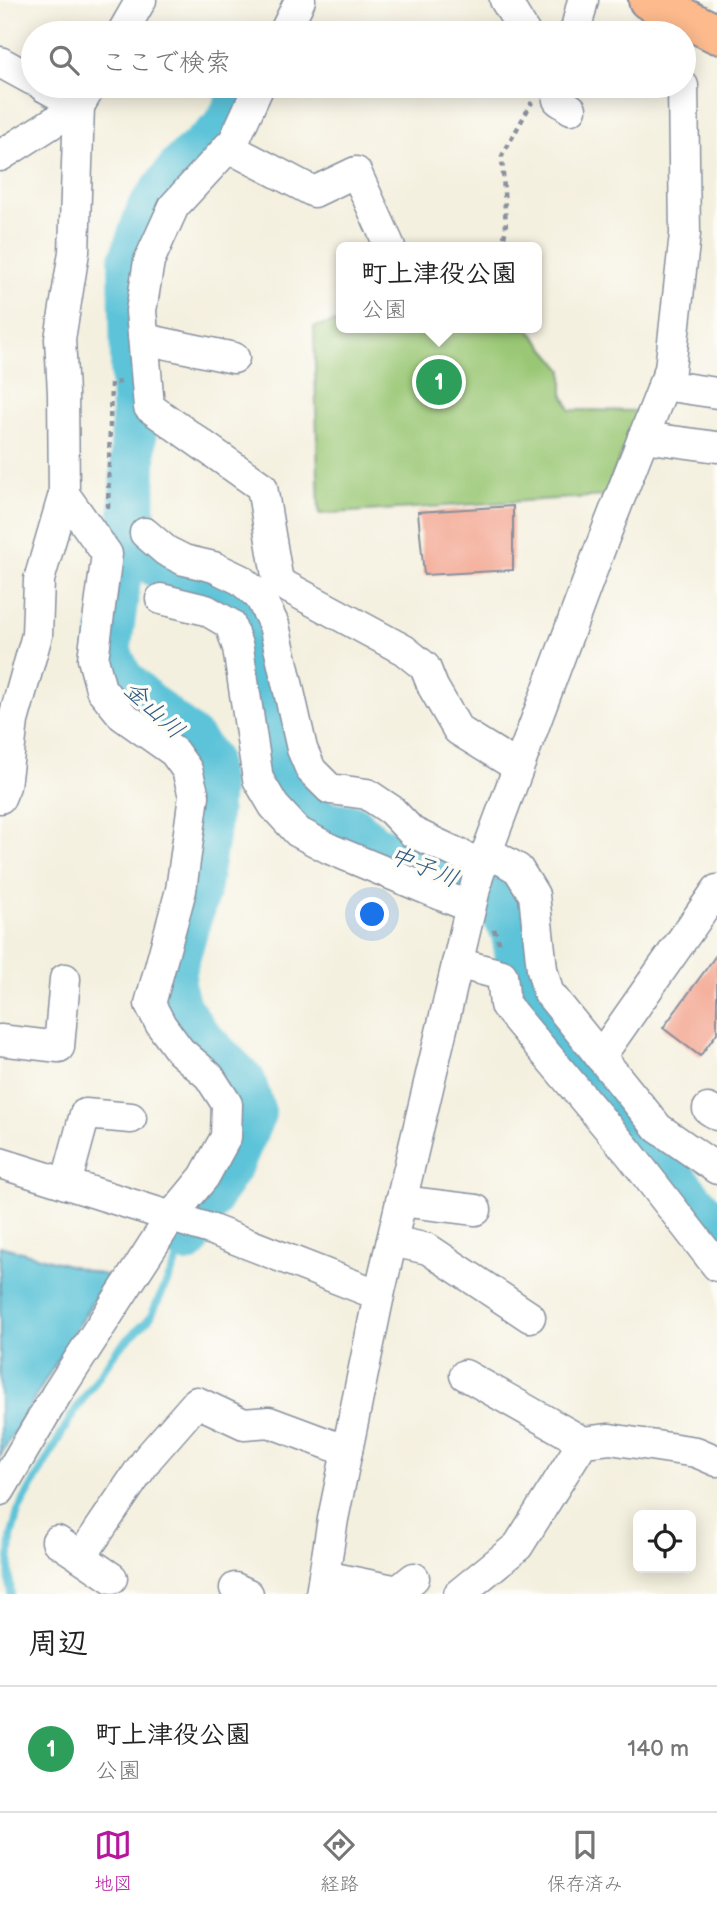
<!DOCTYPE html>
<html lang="ja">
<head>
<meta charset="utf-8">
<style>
	:root { --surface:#fff; --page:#f2f2f2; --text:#222; --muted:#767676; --line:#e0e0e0; --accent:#b5179e }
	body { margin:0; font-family:"Balsamiq Sans","Klee One",sans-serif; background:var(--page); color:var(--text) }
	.controls { position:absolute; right:21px; bottom:21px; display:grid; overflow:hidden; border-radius:10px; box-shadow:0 4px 18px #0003 }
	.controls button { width:63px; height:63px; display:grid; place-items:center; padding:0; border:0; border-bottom:2px solid var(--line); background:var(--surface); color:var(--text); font:35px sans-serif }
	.you { position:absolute; left:373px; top:915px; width:24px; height:24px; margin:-18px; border:5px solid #fff; border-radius:50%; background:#1a73e8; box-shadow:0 0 0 10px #1a73e833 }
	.badge { display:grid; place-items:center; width:46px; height:46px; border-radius:50%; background:var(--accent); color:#fff; font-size:23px; font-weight:700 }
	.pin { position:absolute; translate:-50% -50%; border:4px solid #fff; box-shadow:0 2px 7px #0006 }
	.popup { position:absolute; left:336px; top:242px; width:206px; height:91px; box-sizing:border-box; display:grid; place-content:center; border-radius:10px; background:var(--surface); filter:drop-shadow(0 2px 5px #0005); font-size:23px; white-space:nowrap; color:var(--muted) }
	.popup b { font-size:26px; color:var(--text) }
	.popup::after { content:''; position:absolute; left:50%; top:100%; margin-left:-14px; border:14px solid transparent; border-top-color:var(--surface) }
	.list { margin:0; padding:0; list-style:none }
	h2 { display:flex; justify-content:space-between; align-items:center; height:91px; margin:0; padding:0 28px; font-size:30px }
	h2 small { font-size:23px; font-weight:400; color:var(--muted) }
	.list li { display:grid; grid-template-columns:46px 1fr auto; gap:21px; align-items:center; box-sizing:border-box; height:126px; padding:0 28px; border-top:2px solid var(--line) }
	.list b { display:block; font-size:26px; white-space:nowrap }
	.list p { margin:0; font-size:23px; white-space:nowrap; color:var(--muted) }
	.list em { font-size:23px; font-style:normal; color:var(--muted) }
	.icon { flex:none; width:38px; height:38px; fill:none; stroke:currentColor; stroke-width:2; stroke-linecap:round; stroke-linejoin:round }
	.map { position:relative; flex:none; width:717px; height:1594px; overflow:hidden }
	.search { position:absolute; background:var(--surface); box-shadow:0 4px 18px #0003; left:21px; right:21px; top:21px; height:77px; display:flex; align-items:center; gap:18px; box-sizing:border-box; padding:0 24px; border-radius:38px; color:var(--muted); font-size:26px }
	.sheet { height:217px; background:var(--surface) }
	nav { display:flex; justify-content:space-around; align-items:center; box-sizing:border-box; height:98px; border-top:2px solid var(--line); background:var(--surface); font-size:19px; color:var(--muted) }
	nav a { display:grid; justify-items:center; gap:4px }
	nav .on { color:var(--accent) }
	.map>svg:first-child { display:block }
	.green { fill:#9ac774; stroke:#5a7b69; stroke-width:2 }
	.water { fill:#5bc3d8; stroke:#3b799b; stroke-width:2 }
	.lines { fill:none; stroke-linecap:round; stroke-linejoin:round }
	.stream { stroke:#5bc3d8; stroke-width:8 }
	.river { stroke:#5bc3d8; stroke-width:46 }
	.building { fill:#f39f88 }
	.minor-casing { stroke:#88909e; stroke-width:33 }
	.highway-casing { stroke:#88909e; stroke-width:42 }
	.path { stroke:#88909e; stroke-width:4.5; stroke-dasharray:5 5; stroke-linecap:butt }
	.minor { stroke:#fff; stroke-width:30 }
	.highway { stroke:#fcba8d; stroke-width:38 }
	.labels { text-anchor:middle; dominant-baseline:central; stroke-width:7; stroke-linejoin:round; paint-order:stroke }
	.water-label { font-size:24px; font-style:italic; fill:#2e5b83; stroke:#fdfcf7 }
</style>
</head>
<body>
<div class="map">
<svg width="717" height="1594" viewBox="0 0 717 1594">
	<rect width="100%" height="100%" fill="#fdfcf7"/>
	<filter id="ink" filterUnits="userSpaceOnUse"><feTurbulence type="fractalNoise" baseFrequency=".0143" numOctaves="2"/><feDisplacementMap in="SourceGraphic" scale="14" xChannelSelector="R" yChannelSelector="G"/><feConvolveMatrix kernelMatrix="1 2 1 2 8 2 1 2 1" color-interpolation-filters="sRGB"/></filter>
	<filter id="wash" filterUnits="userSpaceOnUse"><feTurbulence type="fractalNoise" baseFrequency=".00686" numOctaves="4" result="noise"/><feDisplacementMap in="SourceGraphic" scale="28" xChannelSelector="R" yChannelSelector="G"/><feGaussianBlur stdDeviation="1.57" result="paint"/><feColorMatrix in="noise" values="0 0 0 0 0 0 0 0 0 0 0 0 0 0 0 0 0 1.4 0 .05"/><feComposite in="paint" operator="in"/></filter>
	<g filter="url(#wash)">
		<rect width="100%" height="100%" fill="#f4f0df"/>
		<path class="green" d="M 341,321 L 341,328 L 528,328 L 563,370 L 563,394 L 570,410 L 640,411 L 604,496 L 319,514 L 314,327 Z"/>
		<path class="water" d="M 0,1246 L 108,1276 L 0,1456 Z"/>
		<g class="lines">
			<path class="stream" d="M 11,1594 L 9,1570 L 11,1538 L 18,1511 L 72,1415 L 116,1351 L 150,1318 L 187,1240"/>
			<g class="river">
				<path d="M 126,540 L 143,555 L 159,566 L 215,589 L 248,621 L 259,654 L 282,785 L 298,806 L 326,824 L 352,827 L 372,846 L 455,877 L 495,900 L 514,931 L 523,997 L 717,1232"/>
				<path d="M 187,1240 L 203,1208 L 233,1159 L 253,1113 L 243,1082 L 198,1037 L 178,1007 L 172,985 L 175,964 L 197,891 L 207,829 L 210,787 L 206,759 L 193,742 L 146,703 L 120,678 L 108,652 L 118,580 L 126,540 L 132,518 L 134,412 L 131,262 L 149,210 L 182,166 L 224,129 L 248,86"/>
			</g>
		</g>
		<g id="blocks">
			<g class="building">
				<path d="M 513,506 L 513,570 L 424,575 L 418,512 Z"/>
				<path d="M 717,954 L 717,1033 L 700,1056 L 663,1028 Z"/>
			</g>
		</g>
	</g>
	<g filter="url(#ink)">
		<use href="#blocks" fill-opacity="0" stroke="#88909e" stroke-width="2"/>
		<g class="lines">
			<g class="minor-casing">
				<g id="minor">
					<path d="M 505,0 L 525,33"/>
					<path d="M 122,33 L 141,0"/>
					<path d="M 284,33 L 300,0"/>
					<path d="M 575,33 L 583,0"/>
					<path d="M 0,62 L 33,80"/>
					<path d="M 43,86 L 79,106"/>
					<path d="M 259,86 L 234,141 L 174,206 L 149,261 L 141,311 L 149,407 L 262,487 L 278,582 L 404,650 L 425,667 L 433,687 L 458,730 L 518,767"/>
					<path d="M 562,86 L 558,100 L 571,109"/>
					<path d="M 228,147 L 314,192 L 356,172 L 390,247"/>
					<path d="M 0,156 L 79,106 L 91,86"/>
					<path d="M 144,339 L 234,358"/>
					<path d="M 663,385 L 717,393"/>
					<path d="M 643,437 L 717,447"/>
					<path d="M 145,533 L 166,551 L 184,560 L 214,567 L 241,580 L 260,597 L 274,625 L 302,749 L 311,770 L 330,789 L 367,794 L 391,810 L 412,832 L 482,865"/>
					<path d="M 161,599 L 206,610 L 230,624 L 238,648 L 258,779 L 274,806 L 298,832 L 330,849 L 470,907"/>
					<path d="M 0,798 L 5,786 L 13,721 L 37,635 L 39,580 L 64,494 L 63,393 L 60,339 L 74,252 L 79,106"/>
					<path d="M 487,851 L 518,869 L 534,895 L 542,969 L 548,992 L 658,1128 L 717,1169"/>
					<path d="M 457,963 L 502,975 L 505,1005 L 630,1154 L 717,1266"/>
					<path d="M 0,1040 L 59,1047 L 65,979"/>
					<path d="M 600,1057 L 717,890"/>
					<path d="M 708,1109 L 717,1115"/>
					<path d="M 0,1163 L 210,1229 L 379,1295"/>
					<path d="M 66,1184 L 85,1114 L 131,1118"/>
					<path d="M 401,1201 L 476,1210"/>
					<path d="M 392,1241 L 428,1249 L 530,1317"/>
					<path d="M 465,1375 L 583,1442"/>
					<path d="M 0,1490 L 56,1395 L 171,1217 L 204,1177 L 226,1137 L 227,1104 L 209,1076 L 180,1051 L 161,1025 L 150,1004 L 181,890 L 194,796 L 187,770 L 174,752 L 123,716 L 101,689 L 93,659 L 107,554 L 64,494"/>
					<path d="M 57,1541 L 81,1557 L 148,1458 L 197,1402 L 244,1424 L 269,1422 L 347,1451"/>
					<path d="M 81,1557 L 112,1578"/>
					<path d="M 324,1576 L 398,1591 L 414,1578"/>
					<path d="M 235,1588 L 248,1594"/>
					<path d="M 321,1594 L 333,1519 L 379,1295 L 478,876 L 604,538 L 670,369 L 685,234 L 683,86"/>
					<path d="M 459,1594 L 518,1546 L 583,1442 L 610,1439 L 696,1452 L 717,1461"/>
				</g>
			</g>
			<g class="highway-casing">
				<path id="highway" d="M 648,0 L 717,34"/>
			</g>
			<g class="path">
				<path d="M 502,247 L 506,228 L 502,156 L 532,102"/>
				<path d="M 108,508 L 111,383 L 121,382"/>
				<path d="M 494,929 L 501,947"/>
			</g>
			<use href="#minor" class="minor"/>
			<use href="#highway" class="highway"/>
		</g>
	</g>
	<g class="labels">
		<g class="water-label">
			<text transform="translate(154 710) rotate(43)">金山川</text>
			<text transform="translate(424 867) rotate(22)">中子川</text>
		</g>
	</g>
</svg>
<div class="controls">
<button><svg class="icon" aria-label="locate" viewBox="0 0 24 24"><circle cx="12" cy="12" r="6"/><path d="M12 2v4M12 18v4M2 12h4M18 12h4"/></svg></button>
</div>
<div class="you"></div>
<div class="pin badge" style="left:439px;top:382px;background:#2e9e5b">1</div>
<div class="popup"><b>町上津役公園</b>公園</div>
<div class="search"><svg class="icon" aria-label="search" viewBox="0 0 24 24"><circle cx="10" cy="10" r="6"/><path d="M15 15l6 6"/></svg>ここで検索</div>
</div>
<section class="sheet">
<h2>周辺<small></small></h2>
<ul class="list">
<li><span class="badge" style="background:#2e9e5b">1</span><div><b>町上津役公園</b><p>公園</p></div><em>140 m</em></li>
</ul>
</section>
<nav>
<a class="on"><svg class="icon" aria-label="map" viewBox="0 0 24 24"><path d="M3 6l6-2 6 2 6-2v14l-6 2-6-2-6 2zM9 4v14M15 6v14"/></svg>地図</a>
<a><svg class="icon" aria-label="directions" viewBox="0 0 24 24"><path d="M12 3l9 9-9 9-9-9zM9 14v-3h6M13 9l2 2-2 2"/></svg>経路</a>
<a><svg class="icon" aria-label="saved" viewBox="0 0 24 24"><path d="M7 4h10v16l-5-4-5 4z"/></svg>保存済み</a>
</nav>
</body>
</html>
